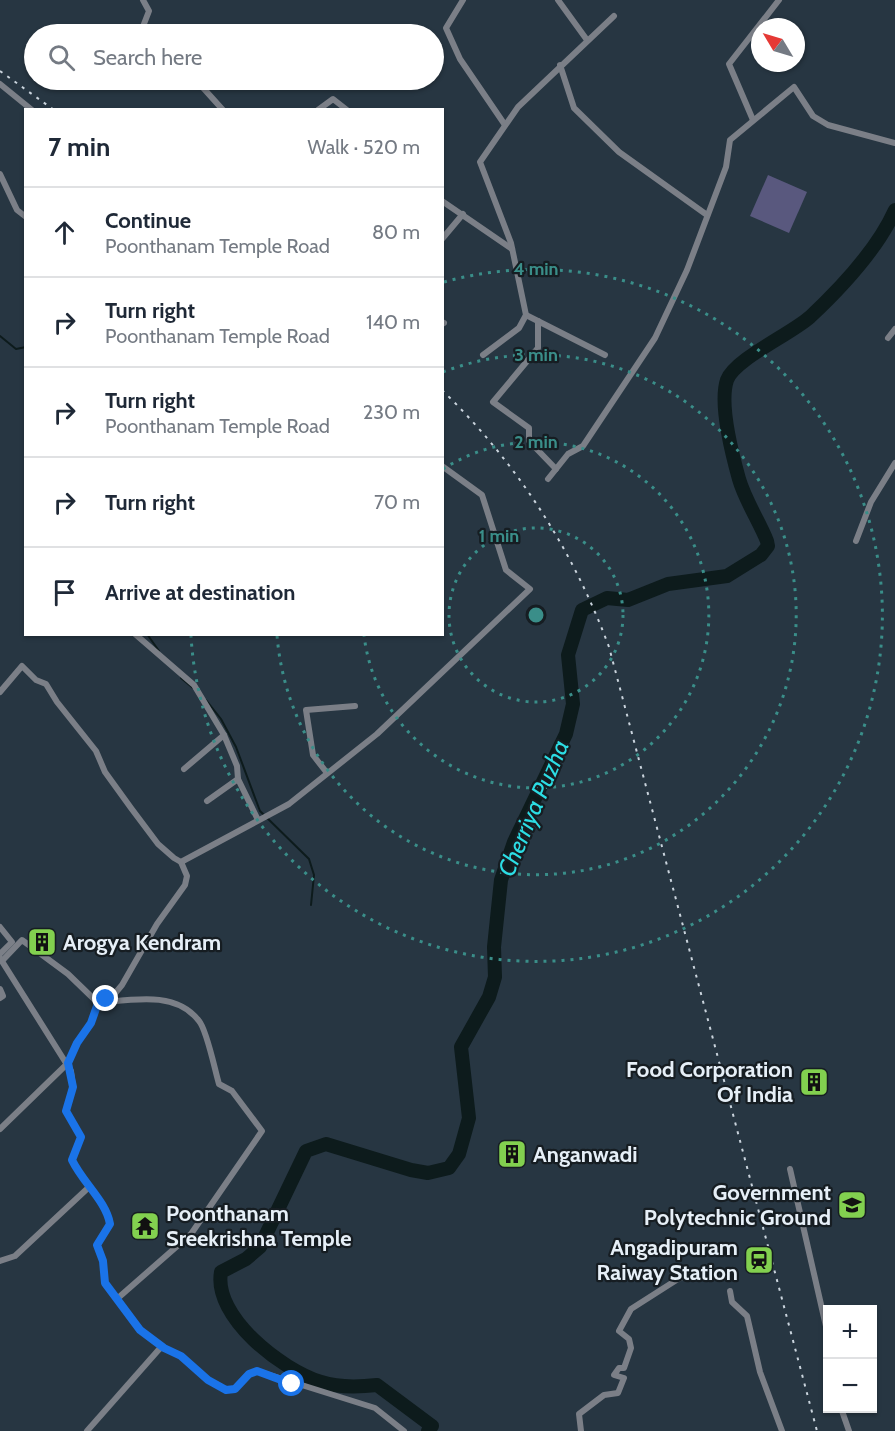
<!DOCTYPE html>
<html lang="en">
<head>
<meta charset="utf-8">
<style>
	:root { --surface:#fff; --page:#f6f6f7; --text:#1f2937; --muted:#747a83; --line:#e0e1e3 }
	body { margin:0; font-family:Cabin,sans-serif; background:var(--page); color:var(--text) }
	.controls { position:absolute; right:18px; bottom:18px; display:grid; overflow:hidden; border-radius:0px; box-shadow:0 2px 4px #0004 }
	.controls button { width:54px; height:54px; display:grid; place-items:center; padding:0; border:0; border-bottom:2px solid var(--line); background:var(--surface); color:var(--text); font:30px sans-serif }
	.compass { position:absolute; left:751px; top:18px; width:54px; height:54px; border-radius:50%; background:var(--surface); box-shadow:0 2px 4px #0004; rotate:308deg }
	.stop { position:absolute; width:18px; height:18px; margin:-14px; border:4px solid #1a73e8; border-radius:50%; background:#fff }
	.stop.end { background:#1a73e8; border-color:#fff; box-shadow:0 2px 6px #0008 }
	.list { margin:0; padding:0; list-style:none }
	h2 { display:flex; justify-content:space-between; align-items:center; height:78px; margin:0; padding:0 24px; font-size:26px }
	h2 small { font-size:20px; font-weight:400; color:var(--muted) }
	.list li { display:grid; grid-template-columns:39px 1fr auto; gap:18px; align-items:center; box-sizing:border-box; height:90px; padding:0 24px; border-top:2px solid var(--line) }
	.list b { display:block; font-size:22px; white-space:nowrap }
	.list p { margin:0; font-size:20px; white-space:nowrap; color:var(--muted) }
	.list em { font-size:20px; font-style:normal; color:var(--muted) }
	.icon { flex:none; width:33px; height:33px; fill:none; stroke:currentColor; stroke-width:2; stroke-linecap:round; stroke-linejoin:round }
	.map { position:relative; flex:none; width:895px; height:1431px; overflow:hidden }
	.search { position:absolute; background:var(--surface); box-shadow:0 2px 4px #0004; left:24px; top:24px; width:420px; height:66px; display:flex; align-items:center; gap:15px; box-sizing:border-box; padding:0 21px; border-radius:33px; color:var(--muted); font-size:22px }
	.panel { position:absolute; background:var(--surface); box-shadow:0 2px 4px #0004; left:24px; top:108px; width:420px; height:528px; border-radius:0px }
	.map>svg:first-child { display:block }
	.green { fill:#59587e }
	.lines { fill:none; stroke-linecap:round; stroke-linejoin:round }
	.stream { stroke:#0d1b1c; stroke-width:2 }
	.river { stroke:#0d1b1c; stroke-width:14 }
	.minor { stroke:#7b7f87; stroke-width:6 }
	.rail { stroke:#cad4dd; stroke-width:2; stroke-dasharray:3 6; stroke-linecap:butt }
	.route { stroke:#1a73e8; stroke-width:8 }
	.ring { fill:none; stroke:#3a8e89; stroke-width:3; stroke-dasharray:3 6 }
	.labels { text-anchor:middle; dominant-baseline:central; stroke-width:4.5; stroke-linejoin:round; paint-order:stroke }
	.poi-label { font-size:22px; font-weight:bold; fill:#e6eff7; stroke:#161d22; text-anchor:start }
	.water-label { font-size:24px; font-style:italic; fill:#2cdde4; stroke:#161d22 }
	.centre { fill:#3a8e89; stroke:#161d22; stroke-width:3 }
	.ring-label { font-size:18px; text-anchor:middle; font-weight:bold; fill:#3a8e89; stroke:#161d22; stroke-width:4.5; stroke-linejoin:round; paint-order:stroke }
</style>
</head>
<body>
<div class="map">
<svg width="895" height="1431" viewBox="0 0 895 1431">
	<rect width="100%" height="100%" fill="#273642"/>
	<path class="green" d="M 768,175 L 807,192 L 789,233 L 750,216 Z"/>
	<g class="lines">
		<g class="stream">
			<path d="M 0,336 L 16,349 L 26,347"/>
			<path d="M 147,634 L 159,651"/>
			<path d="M 181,678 L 193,688"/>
			<path d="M 206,700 L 221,719 L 236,747 L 260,811 L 309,859 L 314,875 L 311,905"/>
		</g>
		<path class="river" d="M 428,1431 L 432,1426 L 377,1385 C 359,1387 339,1388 321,1382 C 282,1370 213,1317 221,1272 L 246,1259 L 260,1247 L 306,1151 L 326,1144 L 411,1170 L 428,1173 L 449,1168 L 459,1154 L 469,1118 L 461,1047 L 489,997 L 495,977 L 494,947 L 501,880 L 514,842 L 566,734 L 573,704 L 568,655 L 582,610 L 607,598 L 628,600 L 668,584 L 727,576 L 761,555 L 768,546 L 767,541 C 759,521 745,500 739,479 C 732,454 719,404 727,380 C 735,359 791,334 810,317 C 842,287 877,250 895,210"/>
		<g class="minor">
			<path d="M 143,0 L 149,11 L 142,29 L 148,34"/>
			<path d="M 463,0 L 446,28 L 460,59 L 505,125"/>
			<path d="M 558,0 L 587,40"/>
			<path d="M 560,65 L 574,108 L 619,152 L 707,215"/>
			<path d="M 196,80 L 223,110"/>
			<path d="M 0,84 L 32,110"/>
			<path d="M 318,110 L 333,99 L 347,110"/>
			<path d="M 753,120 L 729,64 L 779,0"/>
			<path d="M 0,174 L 17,210 L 26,217"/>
			<path d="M 442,201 L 512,249"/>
			<path d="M 442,239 L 463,214"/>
			<path d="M 526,315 L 605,355"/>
			<path d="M 538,321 L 538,348 L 493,402 L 529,428 L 529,441 L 556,469"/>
			<path d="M 442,322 L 444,323"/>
			<path d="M 888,338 L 895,329"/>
			<path d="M 483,355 L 519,328 L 526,315 L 511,243 L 480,162 L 518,107 L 614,16"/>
			<path d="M 548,479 L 568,454 L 583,446 L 655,338 L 687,270 L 726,167 L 730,140 L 794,87 L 813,116 L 828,125 L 895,143"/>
			<path d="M 856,541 L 871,502 L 895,463"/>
			<path d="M 135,634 L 194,685 L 224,735 L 237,766 L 238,779 L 258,820"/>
			<path d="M 0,692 L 22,666 L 36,680 L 46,684 L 57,702 L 96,751 L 105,772 L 131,808 L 158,844 L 174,858 L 181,862"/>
			<path d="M 184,769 L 224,735"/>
			<path d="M 327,773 L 313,755 L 306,710 L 355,706"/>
			<path d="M 207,801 L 238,779"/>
			<path d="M 0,927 L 12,942 L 0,954"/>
			<path d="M 0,958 L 71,1071 L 73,1087 L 66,1111 L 81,1137 L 72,1160 C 83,1183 106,1202 110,1224 L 97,1245 L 103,1261 L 105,1283 L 140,1330 L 164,1348 L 181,1356 L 208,1380 L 226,1390 L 235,1389 L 249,1374 L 257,1371 L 375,1408 L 404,1431"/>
			<path d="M 2,961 L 22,940 L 68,974 L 98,1003 C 131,1000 176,990 199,1021 C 207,1030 215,1071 219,1084 L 232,1091 L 262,1131 L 191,1234 L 118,1298"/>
			<path d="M 0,989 L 3,996 L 0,998"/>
			<path d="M 0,1129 L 68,1063 L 77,1043 L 91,1023 L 98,1003 L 112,997 L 122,985 L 157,924 L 185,885 L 187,876 L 181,862 L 289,804 L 377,734 L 530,589 L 506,570 L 482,495 L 442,466"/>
			<path d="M 790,1169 L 828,1335"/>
			<path d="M 0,1261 L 15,1256 L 88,1188"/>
			<path d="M 730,1291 L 732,1302 L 747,1316 L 760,1372 L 782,1431"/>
			<path d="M 841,1408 L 849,1431"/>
			<path d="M 87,1431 L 162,1346"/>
			<path d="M 581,1431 L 579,1414 L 604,1395 L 618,1393 L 624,1378 L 614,1375 L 619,1368 L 624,1368 L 631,1348 L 629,1339 L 619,1331 L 631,1309 L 678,1279 L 694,1272"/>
		</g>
		<g class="rail">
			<path d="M 0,71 L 54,110"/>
			<path d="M 442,390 C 517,463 573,550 609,647 L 817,1431"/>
		</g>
	</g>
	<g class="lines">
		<path class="route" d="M 106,999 L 98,1003 L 91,1023 L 77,1043 L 68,1063 L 73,1087 L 66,1111 L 81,1137 L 72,1160 C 83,1183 106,1201 110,1224 L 97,1245 L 103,1261 L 105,1283 L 140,1330 L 164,1348 L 181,1356 L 208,1380 L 226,1390 L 235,1389 L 249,1374 L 257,1371 L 292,1384"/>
	</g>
	<g class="ring">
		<circle cx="536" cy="615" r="87"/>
		<path d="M443 469A173 173 0 1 1 364 635"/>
		<path d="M443 372A260 260 0 1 1 277 635"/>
		<path d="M444 282A346 346 0 1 1 191 636"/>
	</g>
	<defs>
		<g id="building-square" transform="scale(1.5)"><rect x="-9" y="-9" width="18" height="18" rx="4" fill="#82d04f" stroke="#161d22"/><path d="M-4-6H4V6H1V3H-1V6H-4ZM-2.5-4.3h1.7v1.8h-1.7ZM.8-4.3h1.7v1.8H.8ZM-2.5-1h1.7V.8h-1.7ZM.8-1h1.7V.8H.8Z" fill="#111"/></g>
		<g id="university-square" transform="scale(1.5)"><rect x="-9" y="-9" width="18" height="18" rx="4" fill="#82d04f" stroke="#161d22"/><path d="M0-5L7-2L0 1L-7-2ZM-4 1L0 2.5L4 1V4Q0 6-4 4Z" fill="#111"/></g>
		<g id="temple-square" transform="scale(1.5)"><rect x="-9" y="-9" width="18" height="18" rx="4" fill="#82d04f" stroke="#161d22"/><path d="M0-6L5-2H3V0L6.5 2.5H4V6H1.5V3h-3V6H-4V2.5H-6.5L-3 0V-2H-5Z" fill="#111"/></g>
		<g id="station-square" transform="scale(1.5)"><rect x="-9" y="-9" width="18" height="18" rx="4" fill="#82d04f" stroke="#161d22"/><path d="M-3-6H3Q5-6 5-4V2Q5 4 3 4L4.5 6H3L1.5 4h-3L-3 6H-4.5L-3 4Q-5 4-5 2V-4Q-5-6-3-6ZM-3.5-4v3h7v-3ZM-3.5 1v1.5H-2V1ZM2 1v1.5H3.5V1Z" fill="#111"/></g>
	</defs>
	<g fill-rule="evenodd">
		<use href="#building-square" x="42" y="942"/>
		<use href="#building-square" x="814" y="1082"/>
		<use href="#building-square" x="512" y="1154"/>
		<use href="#university-square" x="852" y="1205"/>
		<use href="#temple-square" x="145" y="1226"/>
		<use href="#station-square" x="759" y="1260"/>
	</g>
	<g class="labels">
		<g class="poi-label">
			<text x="63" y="942">Arogya Kendram</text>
			<text x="793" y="1069" text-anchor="end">Food Corporation<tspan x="793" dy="25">Of India</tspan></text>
			<text x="533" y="1154">Anganwadi</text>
			<text x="831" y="1192" text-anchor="end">Government<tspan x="831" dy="25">Polytechnic Ground</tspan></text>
			<text x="166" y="1213">Poonthanam<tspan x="166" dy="25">Sreekrishna Temple</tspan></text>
			<text x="738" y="1247" text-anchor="end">Angadipuram<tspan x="738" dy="25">Raiway Station</tspan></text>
		</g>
		<g class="water-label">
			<text transform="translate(533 808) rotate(-67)">Cherriya Puzha</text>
		</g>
	</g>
	<circle cx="536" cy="615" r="9" class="centre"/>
	<g class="ring-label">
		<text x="536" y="275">4 min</text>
		<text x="536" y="361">3 min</text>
		<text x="536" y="448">2 min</text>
		<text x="499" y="542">1 min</text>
	</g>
</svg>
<div class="controls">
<button>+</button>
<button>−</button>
</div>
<svg class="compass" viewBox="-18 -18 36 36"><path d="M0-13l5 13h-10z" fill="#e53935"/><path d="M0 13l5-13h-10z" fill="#747a83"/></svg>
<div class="stop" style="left:292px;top:1384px"></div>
<div class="stop end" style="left:106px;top:999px"></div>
<div class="search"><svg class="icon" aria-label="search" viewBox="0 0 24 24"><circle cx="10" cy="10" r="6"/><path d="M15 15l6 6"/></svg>Search here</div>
<section class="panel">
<h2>7 min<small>Walk · 520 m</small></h2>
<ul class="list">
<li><svg class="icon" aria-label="ahead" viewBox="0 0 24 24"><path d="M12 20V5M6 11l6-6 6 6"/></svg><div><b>Continue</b><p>Poonthanam Temple Road</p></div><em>80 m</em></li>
<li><svg class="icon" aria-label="right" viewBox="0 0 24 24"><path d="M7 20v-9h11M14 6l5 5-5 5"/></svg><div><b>Turn right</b><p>Poonthanam Temple Road</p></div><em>140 m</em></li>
<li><svg class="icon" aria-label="right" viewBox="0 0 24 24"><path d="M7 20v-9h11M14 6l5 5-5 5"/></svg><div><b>Turn right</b><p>Poonthanam Temple Road</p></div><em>230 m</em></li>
<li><svg class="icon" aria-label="right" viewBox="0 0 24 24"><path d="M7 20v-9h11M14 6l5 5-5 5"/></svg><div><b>Turn right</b></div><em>70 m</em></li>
<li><svg class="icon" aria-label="arrive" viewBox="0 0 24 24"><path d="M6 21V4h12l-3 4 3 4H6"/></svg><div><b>Arrive at destination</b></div></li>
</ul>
</section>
</div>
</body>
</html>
